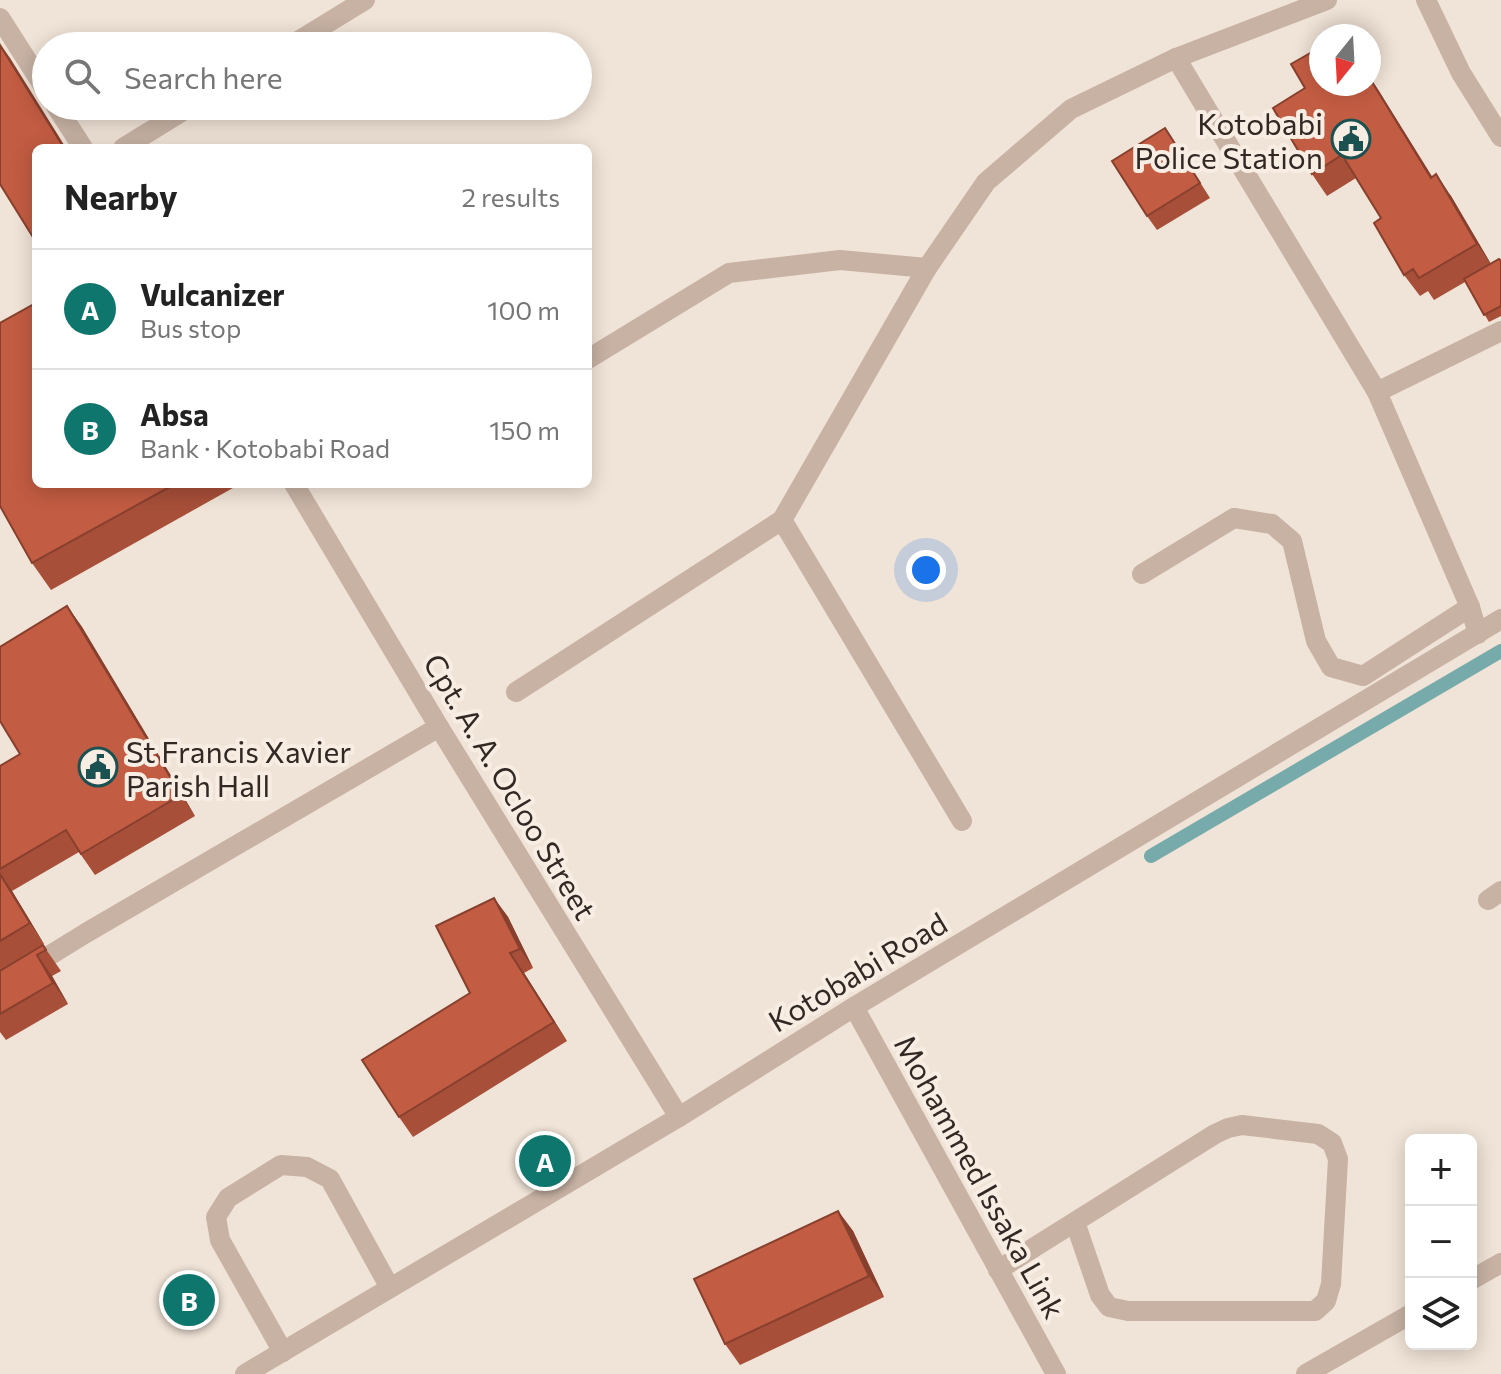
<!DOCTYPE html>
<html lang="en">
<head>
<meta charset="utf-8">
<style>
	:root { --surface:#fff; --page:#f2f2f2; --text:#222; --muted:#767676; --line:#e0e0e0; --accent:#0f766e }
	body { margin:0; font-family:Commissioner,sans-serif; background:var(--page); color:var(--text) }
	.controls { position:absolute; right:24px; bottom:24px; display:grid; overflow:hidden; border-radius:12px; box-shadow:0 4px 20px #0003 }
	.controls button { width:72px; height:72px; display:grid; place-items:center; padding:0; border:0; border-bottom:2px solid var(--line); background:var(--surface); color:var(--text); font:40px sans-serif }
	.compass { position:absolute; left:1309px; top:24px; width:72px; height:72px; border-radius:50%; background:var(--surface); box-shadow:0 4px 20px #0003; rotate:198deg }
	.you { position:absolute; left:926px; top:570px; width:28px; height:28px; margin:-20px; border:6px solid #fff; border-radius:50%; background:#1a73e8; box-shadow:0 0 0 12px #1a73e833 }
	.badge { display:grid; place-items:center; width:52px; height:52px; border-radius:50%; background:var(--accent); color:#fff; font-size:26px; font-weight:700 }
	.pin { position:absolute; translate:-50% -50%; border:4px solid #fff; box-shadow:0 2px 8px #0006 }
	.list { margin:0; padding:0; list-style:none }
	h2 { display:flex; justify-content:space-between; align-items:center; height:104px; margin:0; padding:0 32px; font-size:34px }
	h2 small { font-size:26px; font-weight:400; color:var(--muted) }
	.list li { display:grid; grid-template-columns:52px 1fr auto; gap:24px; align-items:center; box-sizing:border-box; height:120px; padding:0 32px; border-top:2px solid var(--line) }
	.list b { display:block; font-size:30px; white-space:nowrap }
	.list p { margin:0; font-size:26px; white-space:nowrap; color:var(--muted) }
	.list em { font-size:26px; font-style:normal; color:var(--muted) }
	.icon { flex:none; width:44px; height:44px; fill:none; stroke:currentColor; stroke-width:2; stroke-linecap:round; stroke-linejoin:round }
	.map { position:relative; flex:none; width:1501px; height:1374px; overflow:hidden }
	.search { position:absolute; background:var(--surface); box-shadow:0 4px 20px #0003; left:32px; top:32px; width:560px; height:88px; display:flex; align-items:center; gap:20px; box-sizing:border-box; padding:0 28px; border-radius:44px; color:var(--muted); font-size:30px }
	.panel { position:absolute; background:var(--surface); box-shadow:0 4px 20px #0003; left:32px; top:144px; width:560px; height:344px; border-radius:12px }
	.map>svg:first-child { display:block }
	.lines { fill:none; stroke-linecap:round; stroke-linejoin:round }
	.stream { stroke:#77abab; stroke-width:14 }
	.minor { stroke:#c7b2a4; stroke-width:20 }
	.wall { fill:#a74f39 }
	.shaded-wall { fill:#88402e }
	.building { fill:#c25c42; stroke:#88402e; stroke-width:2 }
	.labels { text-anchor:middle; dominant-baseline:central; stroke-width:8; stroke-linejoin:round; paint-order:stroke }
	.poi-label { font-size:30px; fill:#322925; stroke:#f8ede3; text-anchor:end }
	.street-label { font-size:30px; fill:#322925; stroke:#f8ede3 }
</style>
</head>
<body>
<div class="map">
<svg width="1501" height="1374" viewBox="0 0 1501 1374">
	<rect width="100%" height="100%" fill="#f0e3d7"/>
	<g class="lines">
		<path class="stream" d="M 1151,856 L 1501,651"/>
		<g class="minor">
			<path d="M 1426,0 L 1461,73 L 1501,137"/>
			<path d="M 0,18 L 46,90"/>
			<path d="M 290,46 L 365,0"/>
			<path d="M 1176,58 L 1377,392 L 1470,607 L 1478,634"/>
			<path d="M 56,106 L 83,148"/>
			<path d="M 123,148 L 191,106"/>
			<path d="M 588,359 L 729,273 L 840,260 L 927,268"/>
			<path d="M 1377,392 L 1501,331"/>
			<path d="M 294,484 L 439,727 L 679,1117"/>
			<path d="M 782,520 L 962,821"/>
			<path d="M 1142,574 L 1234,518 L 1272,524 L 1292,541 L 1316,641 L 1331,667 L 1363,676 L 1470,607"/>
			<path d="M 516,692 L 782,520 L 927,268 L 986,182 L 1071,109 L 1176,58 L 1327,0"/>
			<path d="M 1488,900 L 1501,891"/>
			<path d="M 0,986 L 86,933 L 439,727"/>
			<path d="M 854,1007 L 1056,1374"/>
			<path d="M 998,1270 L 1215,1134 L 1228,1128 L 1242,1125 L 1318,1134 L 1332,1143 L 1338,1159 L 1331,1284 L 1326,1301 L 1315,1311 L 1128,1311 L 1109,1307 L 1100,1295 L 1075,1222"/>
			<path d="M 1471,1280 L 1501,1263"/>
			<path d="M 283,1352 L 220,1240 L 216,1217 L 228,1198 L 281,1165 L 307,1167 L 330,1179 L 390,1288"/>
			<path d="M 245,1374 L 679,1117 L 854,1007 L 1501,619"/>
			<path d="M 1306,1374 L 1411,1314"/>
		</g>
	</g>
	<g class="wall">
		<path d="M 1369,76 L 1432,177 L 1451,196 L 1491,264 L 1501,261 L 1501,316 L 1489,322 L 1465,282 L 1434,300 L 1428,291 L 1420,296 L 1404,275 L 1381,218 L 1356,178 L 1327,196 L 1312,174 L 1305,88 Z"/>
		<path d="M 1175,143 L 1210,198 L 1157,230 L 1147,216 Z"/>
		<path d="M 36,484 L 240,484 L 51,590 L 32,563 Z"/>
		<path d="M 67,606 L 82,627 L 195,816 L 95,875 L 79,852 L 12,891 L 44,944 L 0,971 L 0,766 L 20,754 Z"/>
		<path d="M 494,898 L 508,917 L 533,968 L 524,973 L 567,1041 L 413,1137 L 399,1117 L 470,993 Z"/>
		<path d="M 43,945 L 61,971 L 52,976 L 68,1004 L 6,1040 L 0,1032 L 0,971 Z"/>
		<path d="M 838,1211 L 853,1231 L 884,1297 L 740,1365 L 725,1344 Z"/>
	</g>
	<g class="shaded-wall">
		<path d="M 0,44 L 10,58 L 66,148 L 64,148 Z"/>
		<path d="M 1369,76 L 1379,91 L 1446,199 L 1431,178 Z"/>
		<path d="M 1436,174 L 1451,196 L 1492,266 L 1477,244 Z"/>
		<path d="M 67,606 L 82,627 L 195,816 L 181,795 Z"/>
		<path d="M 0,873 L 12,891 L 44,944 L 30,923 Z"/>
		<path d="M 494,898 L 508,917 L 533,968 L 520,949 Z"/>
		<path d="M 510,953 L 524,973 L 567,1041 L 554,1022 Z"/>
		<path d="M 37,955 L 52,976 L 68,1004 L 53,983 Z"/>
		<path d="M 838,1211 L 853,1231 L 884,1297 L 869,1276 Z"/>
	</g>
	<g class="building">
		<path d="M 0,45 L 64,148 L 36,148 L 36,242 L 0,184 Z"/>
		<path d="M 1321,47 L 1321,84 L 1369,84 L 1369,77 L 1431,178 L 1436,174 L 1477,244 L 1419,278 L 1413,269 L 1404,275 L 1374,223 L 1381,218 L 1342,155 L 1312,174 L 1273,108 L 1305,88 L 1291,64 Z"/>
		<path d="M 1165,128 L 1200,183 L 1147,216 L 1112,161 Z"/>
		<path d="M 1499,259 L 1501,261 L 1501,306 L 1484,315 L 1464,279 Z"/>
		<path d="M 36,303 L 36,484 L 175,484 L 32,563 L 0,506 L 0,323 Z"/>
		<path d="M 67,606 L 181,795 L 81,854 L 66,830 L 0,869 L 0,766 L 20,754 L 0,721 L 0,647 Z"/>
		<path d="M 0,874 L 30,923 L 0,941 Z"/>
		<path d="M 494,898 L 520,949 L 510,953 L 554,1022 L 399,1117 L 362,1060 L 470,993 L 436,926 Z"/>
		<path d="M 43,945 L 46,950 L 37,955 L 53,983 L 0,1014 L 0,971 Z"/>
		<path d="M 838,1211 L 869,1276 L 725,1344 L 694,1279 Z"/>
	</g>
	<defs>
		<g id="civic-ring" transform="scale(2)"><circle r="9.5" fill="#f8ede3" stroke="#1c5152" stroke-width="1.5"/><path d="M-.6-6.5H3V-4.5H.6V-3L4-1V1h2V6H-6V1h2V-1L-.6-3ZM-1.2 2.5V6h2.4V2.5Z" fill="#1c5152"/></g>
	</defs>
	<g fill-rule="evenodd">
		<use href="#civic-ring" x="1351" y="139"/>
		<use href="#civic-ring" x="98" y="767"/>
	</g>
	<g class="labels">
		<g class="poi-label">
			<text x="1323" y="122">Kotobabi<tspan x="1323" dy="34">Police Station</tspan></text>
			<text x="126" y="750" text-anchor="start">St Francis Xavier<tspan x="126" dy="34">Parish Hall</tspan></text>
		</g>
		<g class="street-label">
			<text transform="translate(511 786) rotate(59)">Cpt. A. A. Ocloo Street</text>
			<text transform="translate(857 971) rotate(-31)">Kotobabi Road</text>
			<text transform="translate(981 1176) rotate(61)">Mohammed Issaka Link</text>
		</g>
	</g>
</svg>
<div class="controls">
<button>+</button>
<button>−</button>
<button><svg class="icon" aria-label="layers" viewBox="0 0 24 24"><path d="M12 4l9 5-9 5-9-5zM3 14l9 5 9-5"/></svg></button>
</div>
<svg class="compass" viewBox="-18 -18 36 36"><path d="M0-13l5 13h-10z" fill="#e53935"/><path d="M0 13l5-13h-10z" fill="#767676"/></svg>
<div class="you"></div>
<div class="pin badge" style="left:545px;top:1161px">A</div>
<div class="pin badge" style="left:189px;top:1300px">B</div>
<div class="search"><svg class="icon" aria-label="search" viewBox="0 0 24 24"><circle cx="10" cy="10" r="6"/><path d="M15 15l6 6"/></svg>Search here</div>
<section class="panel">
<h2>Nearby<small>2 results</small></h2>
<ul class="list">
<li><span class="badge">A</span><div><b>Vulcanizer</b><p>Bus stop</p></div><em>100 m</em></li>
<li><span class="badge">B</span><div><b>Absa</b><p>Bank · Kotobabi Road</p></div><em>150 m</em></li>
</ul>
</section>
</div>
</body>
</html>
